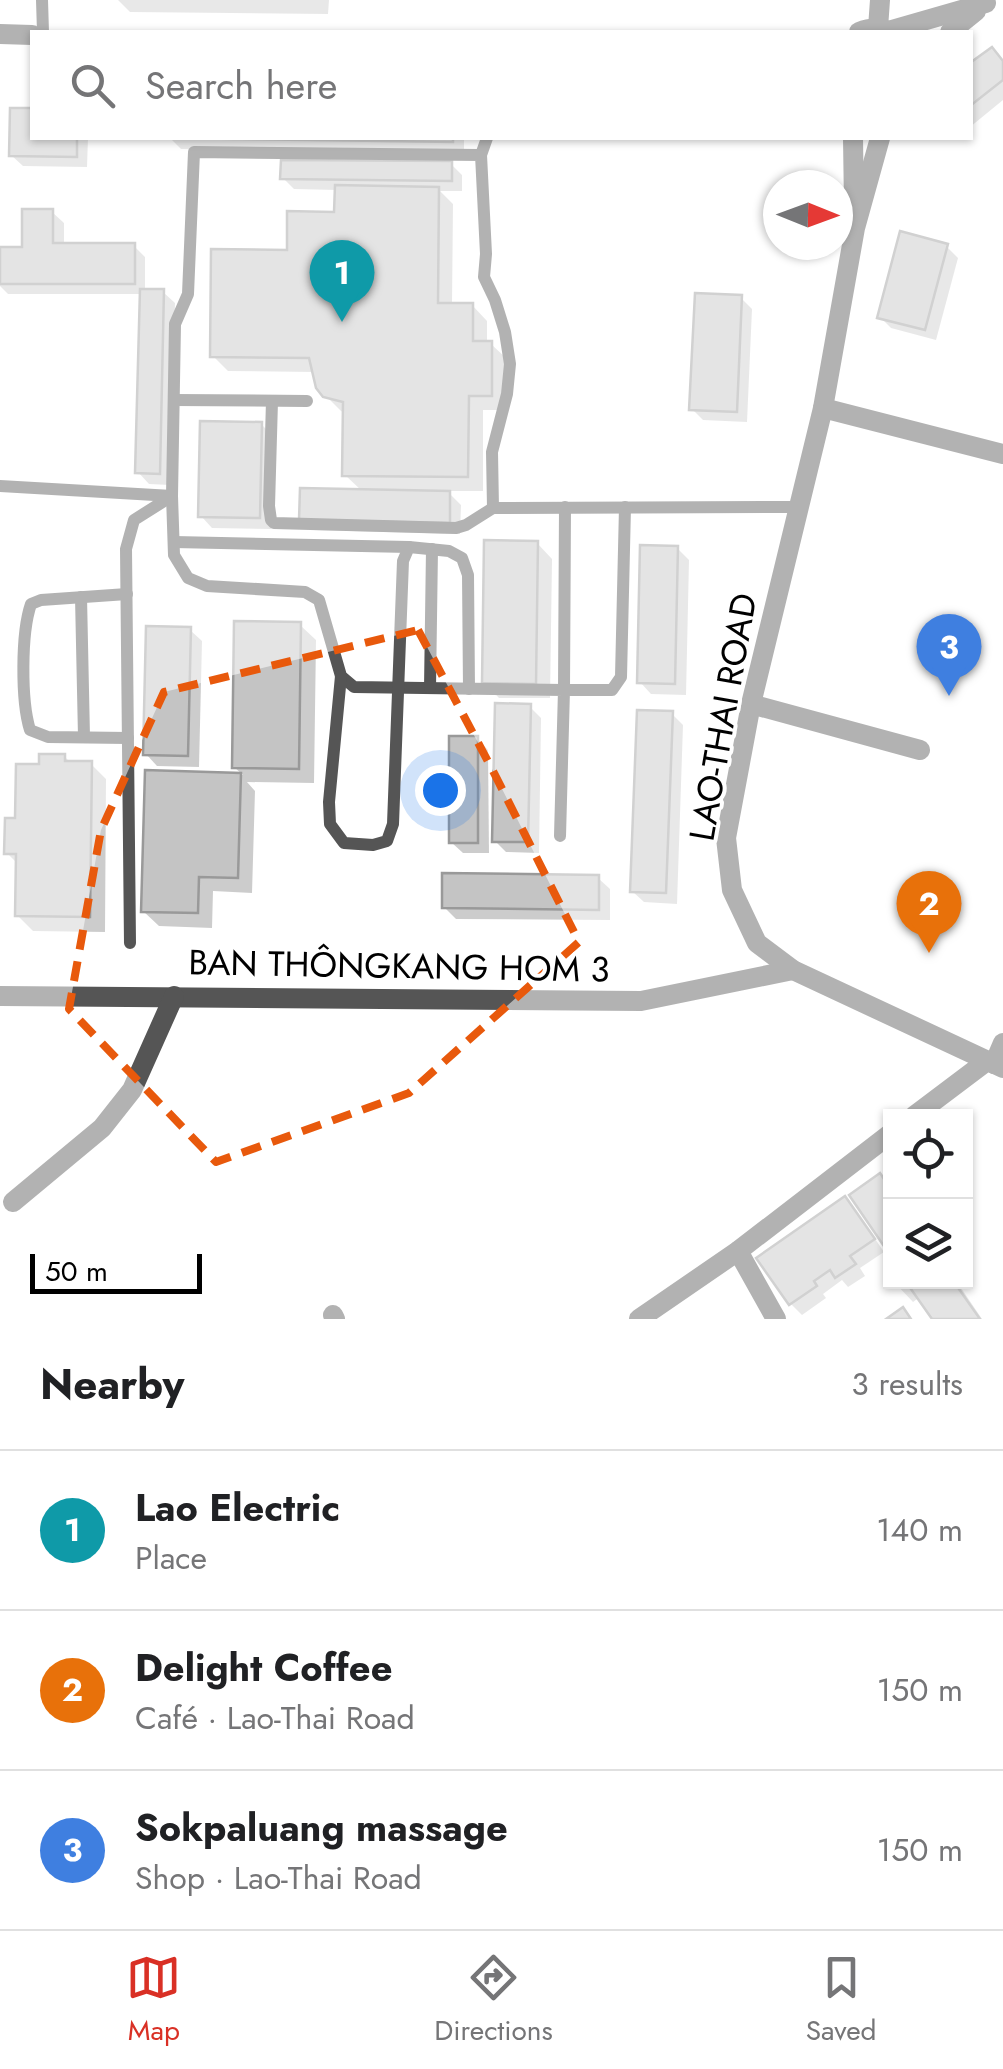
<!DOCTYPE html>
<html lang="en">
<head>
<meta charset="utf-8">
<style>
	:root { --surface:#fff; --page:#f6f6f6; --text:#202124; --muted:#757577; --line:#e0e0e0; --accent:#d93025 }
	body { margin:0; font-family:Jost,sans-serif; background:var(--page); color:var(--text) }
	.controls { position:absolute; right:30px; bottom:30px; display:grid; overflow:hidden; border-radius:0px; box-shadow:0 2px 8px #0004 }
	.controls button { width:90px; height:90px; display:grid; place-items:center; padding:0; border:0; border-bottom:2px solid var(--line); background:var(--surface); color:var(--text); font:50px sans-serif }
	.compass { position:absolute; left:763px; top:170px; width:90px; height:90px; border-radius:50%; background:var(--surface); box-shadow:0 2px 8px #0004; rotate:91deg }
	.scale { position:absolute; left:30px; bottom:25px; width:172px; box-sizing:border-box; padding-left:10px; border:5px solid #000; border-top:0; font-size:28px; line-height:35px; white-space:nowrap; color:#000; -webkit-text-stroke:8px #fff; paint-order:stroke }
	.you { position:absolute; left:440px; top:790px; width:35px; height:35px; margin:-25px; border:8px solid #fff; border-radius:50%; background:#1a73e8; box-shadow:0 0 0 15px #1a73e833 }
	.badge { display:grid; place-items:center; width:65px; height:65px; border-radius:50%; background:var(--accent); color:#fff; font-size:32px; font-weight:700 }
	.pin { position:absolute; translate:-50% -82px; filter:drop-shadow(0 2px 5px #0008) }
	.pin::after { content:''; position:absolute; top:52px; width:35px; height:30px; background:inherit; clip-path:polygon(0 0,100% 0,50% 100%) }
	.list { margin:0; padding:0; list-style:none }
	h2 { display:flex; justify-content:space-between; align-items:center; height:130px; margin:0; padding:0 40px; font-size:42px }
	h2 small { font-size:32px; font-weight:400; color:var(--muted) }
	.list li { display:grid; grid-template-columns:65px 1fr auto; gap:30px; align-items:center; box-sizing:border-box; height:160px; padding:0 40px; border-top:2px solid var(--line) }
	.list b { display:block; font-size:38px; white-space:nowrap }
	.list p { margin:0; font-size:32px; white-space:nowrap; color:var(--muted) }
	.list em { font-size:32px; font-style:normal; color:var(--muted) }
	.icon { flex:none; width:55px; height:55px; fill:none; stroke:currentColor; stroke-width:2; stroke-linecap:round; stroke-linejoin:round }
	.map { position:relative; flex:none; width:1003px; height:1319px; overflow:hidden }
	.search { position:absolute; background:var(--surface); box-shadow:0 2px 8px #0004; left:30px; right:30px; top:30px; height:110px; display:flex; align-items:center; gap:25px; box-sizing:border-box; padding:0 35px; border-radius:0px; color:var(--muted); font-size:38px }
	.sheet { height:610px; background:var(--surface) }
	nav { display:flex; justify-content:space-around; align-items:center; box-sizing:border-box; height:140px; border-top:2px solid var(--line); background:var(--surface); font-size:28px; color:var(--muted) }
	nav a { display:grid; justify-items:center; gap:5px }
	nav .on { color:var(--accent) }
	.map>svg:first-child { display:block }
	.shadow { fill:#0003 }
	.building { fill:#c4c4c4; stroke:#999; stroke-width:2.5 }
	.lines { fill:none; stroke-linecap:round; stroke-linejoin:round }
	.service { stroke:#555; stroke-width:12 }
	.minor { stroke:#555; stroke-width:20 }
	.tertiary { stroke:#555; stroke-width:20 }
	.marked { fill:none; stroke:#e8590c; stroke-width:8; stroke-dasharray:20 12; stroke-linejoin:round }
	.labels { text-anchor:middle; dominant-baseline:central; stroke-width:8; stroke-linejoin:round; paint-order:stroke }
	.street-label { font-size:35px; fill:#000; stroke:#fff }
</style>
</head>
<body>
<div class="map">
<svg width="1003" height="1319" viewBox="0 0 1003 1319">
	<rect width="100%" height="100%" fill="#fff"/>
	<g class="shadow">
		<path d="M 118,0 L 329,0 L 328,14 L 130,12 Z"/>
		<path d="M 1003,61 L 1003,100 L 970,127 L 970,67 Z"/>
		<path d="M 13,110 L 32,111 L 32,138 L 88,138 L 87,167 L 23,166 L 11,155 Z"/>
		<path d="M 170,138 L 464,138 L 464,152 L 181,149 Z"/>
		<path d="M 451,164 L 462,175 L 462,191 L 440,191 L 453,204 L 452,305 L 472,305 L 487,321 L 487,344 L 491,344 L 507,359 L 506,410 L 483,410 L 483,491 L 447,491 L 461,505 L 460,534 L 313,530 L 302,519 L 362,491 L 345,475 L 345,413 L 341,411 L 325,395 L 315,372 L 228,371 L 213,356 L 289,252 L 337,214 L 337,190 L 294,189 L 283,178 Z"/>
		<path d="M 52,212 L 64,223 L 64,246 L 134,246 L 145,257 L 145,292 L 163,292 L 175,303 L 170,485 L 149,484 L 138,472 L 142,294 L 8,294 L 0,286 L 0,250 L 24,250 Z"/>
		<path d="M 946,246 L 958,258 L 936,340 L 891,328 L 880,317 Z"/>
		<path d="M 741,298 L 752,309 L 747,422 L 703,420 L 692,409 Z"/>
		<path d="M 261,424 L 273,436 L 271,529 L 212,528 L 201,516 Z"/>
		<path d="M 537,543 L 552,559 L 550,698 L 499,698 L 484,682 Z"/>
		<path d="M 677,548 L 689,560 L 686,695 L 651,694 L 640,682 Z"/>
		<path d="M 300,625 L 316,640 L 314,783 L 247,782 L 255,791 L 252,893 L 213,891 L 212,928 L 159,926 L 143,911 L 147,773 L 243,775 L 234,767 Z"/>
		<path d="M 190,630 L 202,641 L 199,767 L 157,766 L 146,754 Z"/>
		<path d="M 530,707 L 541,718 L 539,853 L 506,852 L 495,841 Z"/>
		<path d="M 672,714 L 683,725 L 677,904 L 644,902 L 632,891 Z"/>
		<path d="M 477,738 L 488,750 L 489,853 L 463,853 L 451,842 Z"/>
		<path d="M 64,756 L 71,763 L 91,764 L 106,779 L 105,932 L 33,931 L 17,915 L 18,864 L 7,853 L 18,821 L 41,767 Z"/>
		<path d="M 598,878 L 610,889 L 610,920 L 456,919 L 444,907 Z"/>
		<path d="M 844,1199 L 856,1211 L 884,1252 L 860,1268 L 865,1276 L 848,1287 L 842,1280 L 823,1294 L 826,1298 L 802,1315 L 791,1304 L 759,1258 Z"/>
		<path d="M 894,1282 L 957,1282 L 982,1319 L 935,1319 L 920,1297 L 913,1302 Z"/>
	</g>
	<g class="building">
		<path d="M 992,47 L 1003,61 L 1003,80 L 970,106 L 970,63 Z"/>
		<path d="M 10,108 L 32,108 L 32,138 L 77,138 L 77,157 L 9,156 Z"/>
		<path d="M 167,138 L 453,138 L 453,142 Z"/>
		<path d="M 281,160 L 452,161 L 452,181 L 280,179 Z"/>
		<path d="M 335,185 L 439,187 L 438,303 L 473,303 L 473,341 L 492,341 L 492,396 L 469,396 L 468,477 L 342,476 L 343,402 L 323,397 L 316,388 L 309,358 L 210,357 L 211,249 L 287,250 L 287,211 L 334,212 Z"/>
		<path d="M 22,209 L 53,209 L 53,243 L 135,243 L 135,284 L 0,284 L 0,247 L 22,247 Z"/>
		<path d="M 900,231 L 948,244 L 925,330 L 877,318 Z"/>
		<path d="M 140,289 L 164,289 L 160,474 L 135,473 Z"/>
		<path d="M 695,293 L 742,295 L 737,412 L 689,410 Z"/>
		<path d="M 200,421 L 262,422 L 260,518 L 198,517 Z"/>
		<path d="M 300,488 L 450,491 L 450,523 L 299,520 Z"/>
		<path d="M 484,540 L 538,541 L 536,684 L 482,683 Z"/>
		<path d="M 640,545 L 678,546 L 675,684 L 637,683 Z"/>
		<path d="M 234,621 L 301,622 L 299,769 L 232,768 Z"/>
		<path d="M 146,626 L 191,627 L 188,756 L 143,755 Z"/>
		<path d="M 495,703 L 531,704 L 528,842 L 492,842 Z"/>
		<path d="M 637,710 L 673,711 L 666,893 L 630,892 Z"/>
		<rect x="449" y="736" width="29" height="107"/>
		<path d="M 39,754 L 65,754 L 65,761 L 92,761 L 90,917 L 15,916 L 16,854 L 4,854 L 5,818 L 15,818 L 16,764 L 39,764 Z"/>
		<path d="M 145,770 L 241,773 L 238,878 L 199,877 L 198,913 L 141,912 Z"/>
		<path d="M 442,873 L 599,875 L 599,910 L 442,908 Z"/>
		<path d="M 880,1173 L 890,1188 L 890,1255 L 849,1195 Z"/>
		<path d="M 845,1196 L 875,1239 L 850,1256 L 856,1264 L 835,1278 L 830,1270 L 814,1281 L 817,1286 L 789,1305 L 756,1258 Z"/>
		<path d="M 906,1282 L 954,1282 L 980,1319 L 932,1319 Z"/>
		<path d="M 903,1307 L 911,1319 L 886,1319 Z"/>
	</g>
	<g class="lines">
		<g class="service">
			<path d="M 42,0 L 43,32"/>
			<path d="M 481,155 L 487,138"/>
			<path d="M 174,400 L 307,401"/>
			<path d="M 272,401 L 269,506 L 271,520 L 274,523 L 456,528 L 466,525 L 493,508 L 799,507"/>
			<path d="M 0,486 L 172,496 L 174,555 L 188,578 L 207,586 L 305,592 L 319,600 L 341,676 L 354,687 L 564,690 L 560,836"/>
			<path d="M 565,507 L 564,690 L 612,690 L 621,677 L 625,507"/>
			<path d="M 174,542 L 409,547"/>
			<path d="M 127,594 L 41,600 L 31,604 C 21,633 21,701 30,730 L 48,737 L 128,738"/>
			<path d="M 81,597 L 84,737"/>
			<path d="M 341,676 L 329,802 L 330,824 L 344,843 L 373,845 L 387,841 L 393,824 L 403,561 L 409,547 L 449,551 L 462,558 L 468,575 L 469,689"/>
			<path d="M 430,688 L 432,549"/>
			<path d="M 130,943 L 126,549 L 134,520 L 172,496 L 175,324 L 188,294 L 194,152 L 481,155 L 486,254 L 484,277 L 495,300 L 505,332 L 510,364 L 507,394 L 492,452 L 493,508"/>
		</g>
		<g class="minor">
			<path d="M 878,28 L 880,0"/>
			<path d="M 823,408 L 1003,454"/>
			<path d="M 751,704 L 920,750"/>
			<path d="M 0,996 L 641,1001 L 793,970"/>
			<path d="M 994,1064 L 1003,1043"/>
			<path d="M 914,1116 L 987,1061"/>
			<path d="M 13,1202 L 102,1128 L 132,1090 L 174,996"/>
			<path d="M 738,1251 L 776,1319"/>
			<path d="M 333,1315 L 335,1319"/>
			<path d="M 639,1319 L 738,1251 L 890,1134"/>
		</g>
		<g class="tertiary">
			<path d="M 888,31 L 986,3"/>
			<path d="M 859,32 C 869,28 880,27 891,32"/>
			<path d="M 950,32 L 976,11"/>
			<path d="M 0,34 L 32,35"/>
			<path d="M 853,138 L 854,206"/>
			<path d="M 880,138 L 855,228 L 823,408 L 751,704 L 726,838 L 732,890 L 757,943 L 793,970 L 1003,1068"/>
		</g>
	</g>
	<path d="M0 0H1003V1319H0ZM 418,630 L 492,769 L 579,942 L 409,1093 L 216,1162 L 69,1009 L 101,830 L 164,692 Z" fill="#fff" fill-opacity=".55" fill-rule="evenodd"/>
	<path class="marked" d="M 418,630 L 492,769 L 579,942 L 409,1093 L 216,1162 L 69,1009 L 101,830 L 164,692 Z"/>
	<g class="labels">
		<g class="street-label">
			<text transform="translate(723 717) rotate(-80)">LAO-THAI ROAD</text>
			<text transform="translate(399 966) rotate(1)">BAN THÔNGKANG HOM 3</text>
		</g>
	</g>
</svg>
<div class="controls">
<button><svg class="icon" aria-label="locate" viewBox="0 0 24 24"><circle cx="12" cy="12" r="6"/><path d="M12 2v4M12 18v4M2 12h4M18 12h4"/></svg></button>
<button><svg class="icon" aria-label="layers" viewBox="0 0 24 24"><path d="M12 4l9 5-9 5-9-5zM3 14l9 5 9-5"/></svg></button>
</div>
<svg class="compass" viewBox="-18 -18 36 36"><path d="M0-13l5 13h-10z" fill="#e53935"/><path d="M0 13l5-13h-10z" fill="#757577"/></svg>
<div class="scale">50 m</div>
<div class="you"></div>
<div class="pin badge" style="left:342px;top:322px;background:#0f9aa8">1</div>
<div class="pin badge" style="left:929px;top:953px;background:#e8710a">2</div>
<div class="pin badge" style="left:949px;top:696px;background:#3f7fe0">3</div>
<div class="search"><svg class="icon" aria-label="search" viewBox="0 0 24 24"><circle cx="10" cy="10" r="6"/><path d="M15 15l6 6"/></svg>Search here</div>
</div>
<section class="sheet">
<h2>Nearby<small>3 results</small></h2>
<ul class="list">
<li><span class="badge" style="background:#0f9aa8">1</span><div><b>Lao Electric</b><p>Place</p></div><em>140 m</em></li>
<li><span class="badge" style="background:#e8710a">2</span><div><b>Delight Coffee</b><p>Café · Lao-Thai Road</p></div><em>150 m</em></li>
<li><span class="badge" style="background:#3f7fe0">3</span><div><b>Sokpaluang massage</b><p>Shop · Lao-Thai Road</p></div><em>150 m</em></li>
</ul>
</section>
<nav>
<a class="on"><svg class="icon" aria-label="map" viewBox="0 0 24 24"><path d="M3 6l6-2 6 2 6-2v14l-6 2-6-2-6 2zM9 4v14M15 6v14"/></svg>Map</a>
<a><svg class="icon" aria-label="directions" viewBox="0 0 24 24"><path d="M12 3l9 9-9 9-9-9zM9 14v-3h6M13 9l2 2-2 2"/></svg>Directions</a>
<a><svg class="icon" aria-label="saved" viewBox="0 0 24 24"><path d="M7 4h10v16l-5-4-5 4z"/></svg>Saved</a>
</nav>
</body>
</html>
